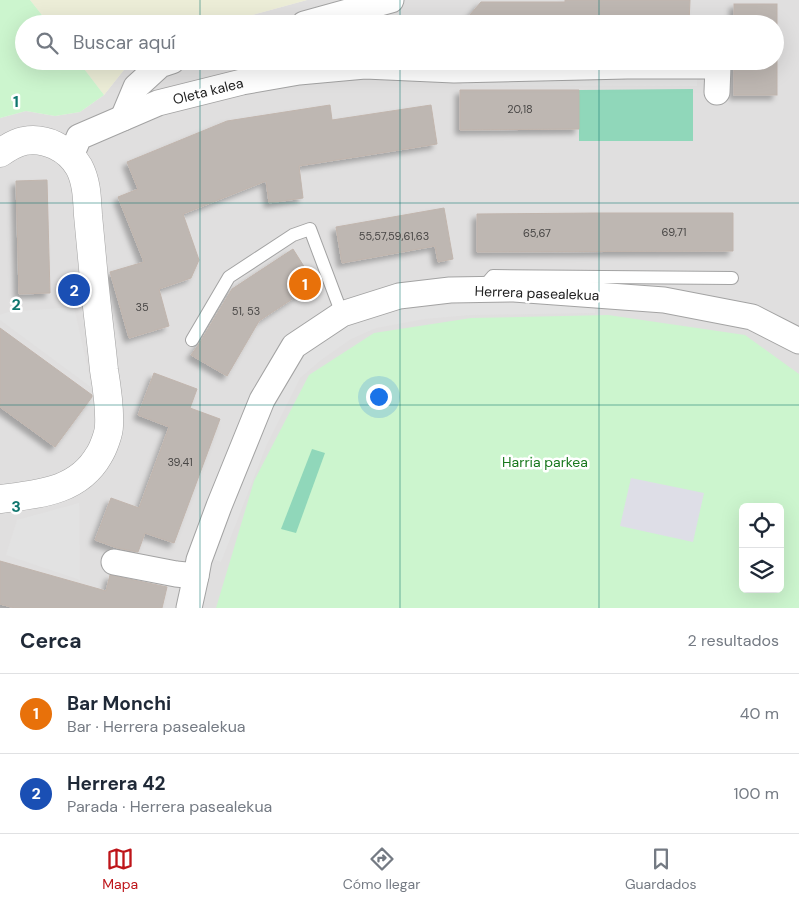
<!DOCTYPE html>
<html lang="es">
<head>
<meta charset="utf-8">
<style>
	:root { --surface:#fff; --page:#f2f2f3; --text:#1f2937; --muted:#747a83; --line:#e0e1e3; --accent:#be151a }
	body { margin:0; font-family:"DM Sans",sans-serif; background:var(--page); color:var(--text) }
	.controls { position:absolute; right:15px; bottom:15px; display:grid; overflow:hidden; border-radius:8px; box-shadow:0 5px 20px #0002 }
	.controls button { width:45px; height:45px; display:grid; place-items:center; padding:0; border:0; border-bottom:1px solid var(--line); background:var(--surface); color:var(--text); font:25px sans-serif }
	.you { position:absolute; left:378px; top:396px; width:18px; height:18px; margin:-12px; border:4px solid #fff; border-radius:50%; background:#1a73e8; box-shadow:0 0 0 8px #1a73e833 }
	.badge { display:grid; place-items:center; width:32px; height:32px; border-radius:50%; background:var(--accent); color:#fff; font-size:16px; font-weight:700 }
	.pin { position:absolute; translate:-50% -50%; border:2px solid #fff; box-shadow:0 1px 5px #0006 }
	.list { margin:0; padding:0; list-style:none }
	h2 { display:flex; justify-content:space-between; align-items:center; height:65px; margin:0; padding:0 20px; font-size:21px }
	h2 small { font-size:16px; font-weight:400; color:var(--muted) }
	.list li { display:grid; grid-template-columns:32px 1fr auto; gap:15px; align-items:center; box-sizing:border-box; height:80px; padding:0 20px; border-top:1px solid var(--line) }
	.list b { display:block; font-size:19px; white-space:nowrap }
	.list p { margin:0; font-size:16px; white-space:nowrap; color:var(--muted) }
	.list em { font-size:16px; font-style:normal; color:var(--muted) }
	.icon { flex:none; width:28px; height:28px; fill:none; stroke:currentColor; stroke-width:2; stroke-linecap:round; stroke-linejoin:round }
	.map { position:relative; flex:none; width:799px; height:608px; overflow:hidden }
	.search { position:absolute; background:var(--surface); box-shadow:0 5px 20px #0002; left:15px; right:15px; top:15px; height:55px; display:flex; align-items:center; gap:12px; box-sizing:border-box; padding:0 18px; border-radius:28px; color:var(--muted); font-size:19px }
	.sheet { height:225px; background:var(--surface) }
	nav { display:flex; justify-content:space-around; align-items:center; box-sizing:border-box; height:70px; border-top:1px solid var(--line); background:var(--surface); font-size:14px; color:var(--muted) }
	nav a { display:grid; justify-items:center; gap:2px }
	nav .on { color:var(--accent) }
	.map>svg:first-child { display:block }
	.residential { fill:#e0dfdf; fill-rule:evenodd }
	.farmland { fill:#ecedd7 }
	.park { fill:#ccf5ce; fill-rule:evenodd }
	.pitch { fill:#90d7ba }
	.parking { fill:#e2e2e2 }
	.plaza { fill:#dedee7 }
	.building { fill:#beb7b2; stroke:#c1b5ad; filter:url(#shadow) }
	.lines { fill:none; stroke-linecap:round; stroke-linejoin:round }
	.service-casing { stroke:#a3a3a3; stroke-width:14 }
	.minor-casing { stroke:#a3a3a3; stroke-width:27 }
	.tertiary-casing { stroke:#a3a3a3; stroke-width:29 }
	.service { stroke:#fff; stroke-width:12 }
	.minor { stroke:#fff; stroke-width:25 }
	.tertiary { stroke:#fff; stroke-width:28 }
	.grid { fill:none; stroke:#0f766e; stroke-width:1; stroke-opacity:0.55 }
	.labels { text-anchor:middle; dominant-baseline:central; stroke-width:5; stroke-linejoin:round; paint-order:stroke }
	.number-label { font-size:11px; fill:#494746 }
	.street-label { font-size:14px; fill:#222; stroke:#fff }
	.park-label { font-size:14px; fill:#18781d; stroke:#fff }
	.grid-label { font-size:16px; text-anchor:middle; font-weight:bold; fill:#0f766e; stroke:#fff; stroke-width:5; stroke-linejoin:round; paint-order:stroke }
</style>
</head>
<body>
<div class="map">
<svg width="799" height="608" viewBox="0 0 799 608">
	<defs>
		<filter id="shadow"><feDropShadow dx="-4.5" dy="4.5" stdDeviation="2.5" flood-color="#0004"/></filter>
	</defs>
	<rect width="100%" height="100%" fill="#f1eee9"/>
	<path class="residential" d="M 307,0 L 799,0 L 799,608 L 0,608 L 0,118 L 26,111 L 55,116 L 80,112 L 104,95 L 131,61 L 775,61 L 775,24 L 220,24 ZM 743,507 L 780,507 L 780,589 L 743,589 Z"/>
	<g class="farmland">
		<path d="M 30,0 L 307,0 L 220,24 L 49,24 Z"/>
		<path d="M 78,61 L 131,61 L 104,95 Z"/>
	</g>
	<g class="park">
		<path d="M 0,0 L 30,0 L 49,24 L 24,24 L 24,61 L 78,61 L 104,95 L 80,112 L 55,116 L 26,111 L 0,118 Z"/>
		<path d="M 608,315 L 745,335 L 799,374 L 799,608 L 216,608 L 254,481 L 309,375 L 374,333 L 471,318 ZM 743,507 L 780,507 L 780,589 L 743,589 Z"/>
	</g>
	<g class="pitch">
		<path d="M 693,89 L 693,141 L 579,141 L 579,90 Z"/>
		<path d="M 312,449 L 325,453 L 296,533 L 281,529 Z"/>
	</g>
	<g class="parking">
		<path d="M 697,70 L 697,86 L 462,85 L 461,74 Z"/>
		<path d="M 595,301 L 595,313 L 470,315 L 424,319 L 376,328 L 351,339 L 321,360 L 300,378 L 267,444 L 221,562 L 207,557 L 255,438 L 298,358 L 323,338 L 362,319 L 395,310 L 459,304 Z"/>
		<path d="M 74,307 L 92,388 L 0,320 L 0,315 L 8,312 Z"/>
		<path d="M 79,503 L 80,580 L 6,555 L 17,520 Z"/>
	</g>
	<path class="plaza" d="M 631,478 L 704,493 L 693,542 L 620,526 Z"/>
	<g class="building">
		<path d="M 565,0 L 690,0 L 689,24 L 462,24 L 481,2 L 565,2 Z"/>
		<rect x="734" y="4" width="43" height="20"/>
		<rect x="734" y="61" width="43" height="34"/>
		<path d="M 460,90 L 579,90 L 579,129 L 460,130 Z"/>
		<path d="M 330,105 L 332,120 L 431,105 L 437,144 L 299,166 L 303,198 L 269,203 L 266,181 L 183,214 L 199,260 L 191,278 L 159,289 L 169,326 L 129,338 L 110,272 L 144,262 L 118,197 L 138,189 L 127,162 L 227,121 Z"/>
		<path d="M 47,180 L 50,293 L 19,294 L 16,181 Z"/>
		<path d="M 444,208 L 453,259 L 438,262 L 435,246 L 342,263 L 336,227 Z"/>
		<path d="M 598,213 L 733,213 L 733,251 L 477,252 L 477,214 Z"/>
		<path d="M 293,249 L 315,284 L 259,321 L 227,376 L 191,355 L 199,344 L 232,289 Z"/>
		<path d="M 0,328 L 92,395 L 92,397 L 55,447 L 0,407 Z"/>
		<path d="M 154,373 L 197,389 L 190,408 L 220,419 L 174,543 L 145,533 L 138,552 L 117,548 L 95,540 L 111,498 L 139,508 L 169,427 L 138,415 Z"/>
		<path d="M 0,561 L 106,591 L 110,575 L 167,587 L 162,608 L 15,608 L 0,604 Z"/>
	</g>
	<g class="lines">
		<g class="service-casing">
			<g id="service">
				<path d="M 482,289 L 493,276 L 732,278"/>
				<path d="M 192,340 L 229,277 L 293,235 L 310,229 L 342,314"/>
			</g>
		</g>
		<g class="minor-casing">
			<g id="minor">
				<path d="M 304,24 L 391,0"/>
				<path d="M 123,118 L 136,87 L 160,65 L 172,61"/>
				<path d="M 71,156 L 79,137 L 158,103 L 242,82 L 299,72 L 365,66 L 454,70 L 627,66 L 718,66 L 717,92"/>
				<path d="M 114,562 L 176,574 L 196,576"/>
				<path d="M 189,608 L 196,576 L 199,560 L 219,506 L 262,400 L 294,346 L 342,314 L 399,296 L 450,290 L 514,289 L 664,300 L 752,317 L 799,341"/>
			</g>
		</g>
		<g class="tertiary-casing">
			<path id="tertiary" d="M 0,153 C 7,148 15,143 24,141 C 45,137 68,148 79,167 C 87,182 87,199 88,215 C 90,236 92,258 94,279 C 97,309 101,340 104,370 C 107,388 110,408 109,426 C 109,433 103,449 99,455 C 78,492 38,494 0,499"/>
		</g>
		<use href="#service" class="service"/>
		<use href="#minor" class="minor"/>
		<use href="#tertiary" class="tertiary"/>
	</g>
	<path class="grid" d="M 200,0 L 200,24M 400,0 L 400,24M 599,0 L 599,24M 200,61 L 200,608M 400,61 L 400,608M 599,61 L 599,608M 0,203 L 799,203M 0,405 L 799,405"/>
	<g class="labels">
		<g class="number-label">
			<text x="520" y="109">20,18</text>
			<text x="674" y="232">69,71</text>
			<text x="537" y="233">65,67</text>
			<text x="394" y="236">55,57,59,61,63</text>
			<text x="142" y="307">35</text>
			<text x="246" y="311">51, 53</text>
			<text x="180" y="462">39,41</text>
		</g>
		<g class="street-label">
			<text transform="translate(208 91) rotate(-14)">Oleta kalea</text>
			<text transform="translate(537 293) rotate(2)">Herrera pasealekua</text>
		</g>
		<g class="park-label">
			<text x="545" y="462">Harria parkea</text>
		</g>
	</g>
	<g class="grid-label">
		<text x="16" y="107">1</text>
		<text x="16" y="310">2</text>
		<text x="16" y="512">3</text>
	</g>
</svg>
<div class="controls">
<button><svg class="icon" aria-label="locate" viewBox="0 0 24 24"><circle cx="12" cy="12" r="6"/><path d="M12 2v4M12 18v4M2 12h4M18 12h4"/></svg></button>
<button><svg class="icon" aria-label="layers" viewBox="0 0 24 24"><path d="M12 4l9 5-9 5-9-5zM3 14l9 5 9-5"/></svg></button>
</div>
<div class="you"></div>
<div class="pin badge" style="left:305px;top:284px;background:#e8710a">1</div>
<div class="pin badge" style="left:74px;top:290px;background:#1a4fb4">2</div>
<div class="search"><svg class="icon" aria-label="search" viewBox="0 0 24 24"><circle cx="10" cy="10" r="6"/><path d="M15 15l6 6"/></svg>Buscar aquí</div>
</div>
<section class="sheet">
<h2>Cerca<small>2 resultados</small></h2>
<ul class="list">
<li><span class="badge" style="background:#e8710a">1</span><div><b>Bar Monchi</b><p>Bar · Herrera pasealekua</p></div><em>40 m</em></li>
<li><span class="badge" style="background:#1a4fb4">2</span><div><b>Herrera 42</b><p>Parada · Herrera pasealekua</p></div><em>100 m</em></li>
</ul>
</section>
<nav>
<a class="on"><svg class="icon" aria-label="map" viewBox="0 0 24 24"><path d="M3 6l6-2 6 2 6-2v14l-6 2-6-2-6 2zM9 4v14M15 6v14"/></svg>Mapa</a>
<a><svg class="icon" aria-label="directions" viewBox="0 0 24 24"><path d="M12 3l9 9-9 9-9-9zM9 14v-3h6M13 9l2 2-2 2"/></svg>Cómo llegar</a>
<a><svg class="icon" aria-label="saved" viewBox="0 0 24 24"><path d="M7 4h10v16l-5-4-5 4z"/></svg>Guardados</a>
</nav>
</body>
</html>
